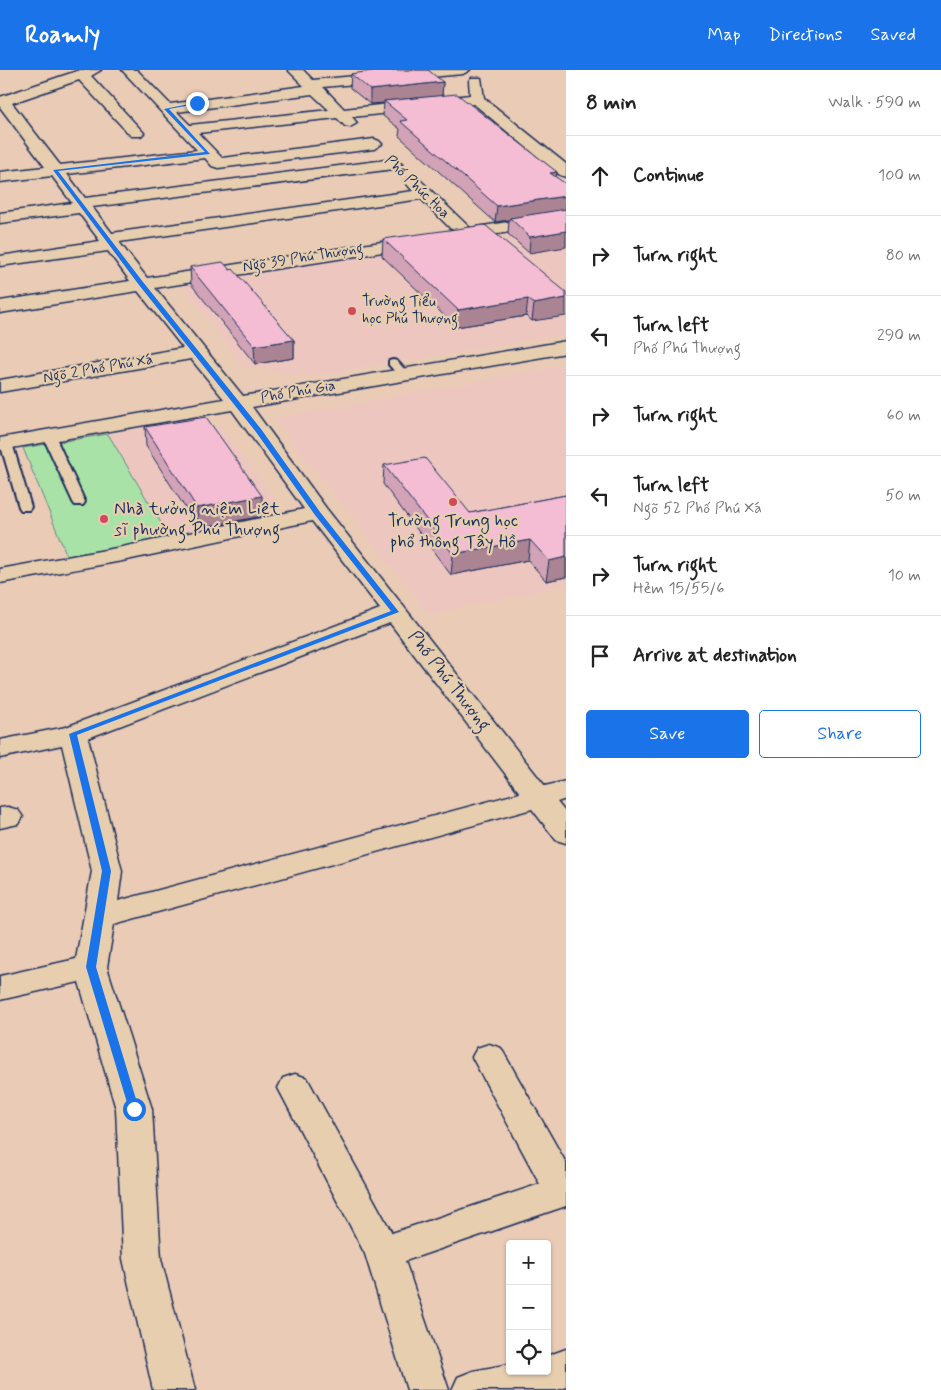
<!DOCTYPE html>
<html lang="en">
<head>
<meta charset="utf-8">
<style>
	:root { --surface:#fff; --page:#f6f6f6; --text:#222; --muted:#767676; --line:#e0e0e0; --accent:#1a73e8 }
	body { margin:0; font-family:Mynerve,sans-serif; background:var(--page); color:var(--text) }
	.controls { position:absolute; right:15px; bottom:15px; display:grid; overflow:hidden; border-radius:5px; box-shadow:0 1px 4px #0004 }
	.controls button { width:45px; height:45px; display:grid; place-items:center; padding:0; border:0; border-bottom:1px solid var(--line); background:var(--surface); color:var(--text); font:25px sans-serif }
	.stop { position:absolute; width:15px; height:15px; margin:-11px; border:4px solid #1a73e8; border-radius:50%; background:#fff }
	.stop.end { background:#1a73e8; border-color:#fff; box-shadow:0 1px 5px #0008 }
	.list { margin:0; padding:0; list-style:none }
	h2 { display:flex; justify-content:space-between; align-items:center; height:65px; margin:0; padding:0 20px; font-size:21px }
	h2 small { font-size:16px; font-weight:400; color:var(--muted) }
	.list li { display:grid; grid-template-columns:32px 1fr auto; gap:15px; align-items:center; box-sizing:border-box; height:80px; padding:0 20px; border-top:1px solid var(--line) }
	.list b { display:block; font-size:19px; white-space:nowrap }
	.list p { margin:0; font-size:16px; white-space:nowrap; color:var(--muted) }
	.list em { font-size:16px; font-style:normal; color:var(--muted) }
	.actions { display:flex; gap:10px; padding:15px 20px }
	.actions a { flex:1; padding:11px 0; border:1px solid var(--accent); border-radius:5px; text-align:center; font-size:18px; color:var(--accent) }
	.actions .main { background:var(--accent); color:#fff }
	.icon { flex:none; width:28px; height:28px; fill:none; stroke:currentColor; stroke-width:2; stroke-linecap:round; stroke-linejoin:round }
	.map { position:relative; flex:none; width:566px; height:1320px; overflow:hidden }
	header { display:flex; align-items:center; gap:30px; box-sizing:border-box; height:70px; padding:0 25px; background:var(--accent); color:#fff }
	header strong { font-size:24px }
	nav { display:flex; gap:28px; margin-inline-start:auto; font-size:18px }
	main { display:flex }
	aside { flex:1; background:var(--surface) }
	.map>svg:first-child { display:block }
	.built { fill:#edc7bf }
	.green { fill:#a9e2a7; stroke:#628882 }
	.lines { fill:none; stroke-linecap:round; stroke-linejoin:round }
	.service-casing { stroke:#1b2f5e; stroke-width:4 }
	.minor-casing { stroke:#1b2f5e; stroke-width:3 }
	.service { fill:#e7ceaf; fill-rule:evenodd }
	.minor { fill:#e7ceaf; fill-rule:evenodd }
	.wall { fill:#d2a3b6; stroke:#1b2f5e }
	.shaded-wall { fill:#ab8494; stroke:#1b2f5e }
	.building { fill:#f4bdd4; stroke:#1b2f5e }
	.route { fill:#1a73e8 }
	.poi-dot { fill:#d1495b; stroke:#e7ceaf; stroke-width:2 }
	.labels { text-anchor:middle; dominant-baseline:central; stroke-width:4.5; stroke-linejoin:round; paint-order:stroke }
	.far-street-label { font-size:15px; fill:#1b2f5e; stroke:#e7ceaf }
	.far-poi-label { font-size:15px; fill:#1b2f5e; stroke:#e7ceaf; text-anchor:start }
	.poi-label { font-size:18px; fill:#1b2f5e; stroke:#e7ceaf; text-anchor:start }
	.street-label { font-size:18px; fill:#1b2f5e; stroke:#e7ceaf }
</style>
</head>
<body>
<header>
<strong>Roamly</strong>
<nav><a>Map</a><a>Directions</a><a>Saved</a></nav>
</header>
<main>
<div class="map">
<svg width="566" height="1320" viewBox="0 0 566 1320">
	<rect width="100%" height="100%" fill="#eacbb6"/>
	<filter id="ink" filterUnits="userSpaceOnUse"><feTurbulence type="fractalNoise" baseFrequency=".02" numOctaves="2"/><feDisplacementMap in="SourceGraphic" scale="10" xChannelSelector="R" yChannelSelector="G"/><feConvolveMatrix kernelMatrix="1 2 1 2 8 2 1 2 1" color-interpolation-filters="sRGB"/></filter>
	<g filter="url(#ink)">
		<g class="built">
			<path d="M 566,156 L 566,264 L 307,307 L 242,295 L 180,211 Z"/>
			<path d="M 566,294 L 566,515 L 430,545 L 274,349 Z"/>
			<path d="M 192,349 L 221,357 L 285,444 L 170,468 L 108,364 Z"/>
		</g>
		<path class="green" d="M 108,364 L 170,468 L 67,486 L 23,378 Z"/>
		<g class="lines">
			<g class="service-casing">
				<g id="service">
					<path d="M 393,290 L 397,291 L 407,302 L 407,306 L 399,306 L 389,295 L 389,291 Z"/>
					<path d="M 52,361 L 58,365 L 58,373 L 85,432 L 83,435 L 75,435 L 73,432 L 46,373 L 46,365 Z"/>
					<path d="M 6,369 L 12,373 L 31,437 L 29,440 L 21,440 L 19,437 L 0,373 Z"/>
				</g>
			</g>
			<g class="minor-casing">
				<g id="minor">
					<path d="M 80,0 L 101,0 L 91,6 L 144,63 L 141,66 L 131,66 L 79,10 L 12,33 L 60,95 L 197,80 L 122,0 L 137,0 L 170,34 L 304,16 L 288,0 L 303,0 L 313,10 L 418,0 L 470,0 L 463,4 L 323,17 L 344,39 L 470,25 L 469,11 L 471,8 L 481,8 L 484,28 L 566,94 L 566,107 L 560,105 L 474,34 L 352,47 L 357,53 L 350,57 L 345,56 L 337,48 L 198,63 L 222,88 L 374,69 L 379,71 L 382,74 L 374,79 L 218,98 L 212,96 L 205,88 L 67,104 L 85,128 L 394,89 L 402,94 L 394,99 L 92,137 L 112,163 L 413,121 L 404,111 L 412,106 L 418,108 L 470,158 L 566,143 L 566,153 L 155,218 L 243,326 L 566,271 L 566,283 L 252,337 L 326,438 L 545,716 L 566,711 L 566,729 L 557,732 L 566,743 L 566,773 L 556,770 L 532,739 L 114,854 L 107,897 L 152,1039 L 161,1189 L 195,1320 L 153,1320 L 123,1189 L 116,1039 L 79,912 L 0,930 L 0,906 L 76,889 L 92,801 L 62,675 L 0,688 L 0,670 L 66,657 L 380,539 L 312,451 L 122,491 L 0,513 L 0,499 L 122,477 L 304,439 L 232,340 L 0,380 L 0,368 L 224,329 L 191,289 L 0,322 L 0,310 L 183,278 L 138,221 L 0,243 L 0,231 L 130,211 L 108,181 L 0,196 L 0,186 L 100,171 L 79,143 L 0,153 L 0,143 L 72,133 L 52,106 L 0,112 L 0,102 L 45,97 L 0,37 L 0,27 ZM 312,24 L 329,40 L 190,55 L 177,42 ZM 421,129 L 453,161 L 147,208 L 119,172 ZM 390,553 L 520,723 L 118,831 L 122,801 L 88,668 Z"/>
					<path d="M 8,737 L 18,740 L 23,747 L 18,754 L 0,758 L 0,738 Z"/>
					<path d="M 489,974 L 501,978 L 566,1093 L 566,1136 L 405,1191 L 449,1320 L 407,1320 L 365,1184 L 278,1018 L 283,1008 L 295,1004 L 307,1008 L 392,1163 L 540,1114 L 472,987 L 477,978 Z"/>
					<path d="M 566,1279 L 566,1317 L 557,1320 L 452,1320 L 458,1307 L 473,1301 L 510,1294 L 510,1301 L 547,1301 L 547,1286 Z"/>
				</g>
			</g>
			<use href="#service" class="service"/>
			<use href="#minor" class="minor"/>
		</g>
		<g class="wall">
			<path d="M 351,4 L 443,12 L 442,25 L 557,102 L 529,183 L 508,164 L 509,150 L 495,152 L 399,66 L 400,59 L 383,46 L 384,33 L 370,34 L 350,18 Z"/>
			<path d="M 383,169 L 566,222 L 532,251 L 526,246 L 456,257 L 382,186 Z"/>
			<path d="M 190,197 L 294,270 L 294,288 L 255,294 L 191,214 Z"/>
			<path d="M 145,357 L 263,446 L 198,458 L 146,376 Z"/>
			<path d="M 384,395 L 470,443 L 566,425 L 566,507 L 546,511 L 528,490 L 451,505 L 383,414 Z"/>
		</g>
		<g class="shaded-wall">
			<path d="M 443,12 L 442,26 L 384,31 L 384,33 L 370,34 L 370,20 Z"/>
			<path d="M 557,102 L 555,118 L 550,103 Z"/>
			<path d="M 566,126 L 566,142 L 510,148 L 509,150 L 495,152 L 497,136 Z"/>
			<path d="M 566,161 L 566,177 L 529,183 L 530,167 Z"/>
			<path d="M 566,228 L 566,246 L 532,251 L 534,234 Z"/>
			<path d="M 528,229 L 526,246 L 456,257 L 458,240 Z"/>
			<path d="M 294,270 L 294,288 L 255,294 L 254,276 Z"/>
			<path d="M 262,426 L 263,446 L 198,458 L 197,438 Z"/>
			<path d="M 530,470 L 528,490 L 451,505 L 453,484 Z"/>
			<path d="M 566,487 L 566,507 L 546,511 L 549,491 Z"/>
		</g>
		<g class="building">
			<path d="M 379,0 L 428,0 L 443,12 L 370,20 L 351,4 Z"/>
			<path d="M 457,24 L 557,102 L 550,103 L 566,114 L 566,126 L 497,136 L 400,51 L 407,50 L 384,31 Z"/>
			<path d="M 566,139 L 566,161 L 530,167 L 510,148 Z"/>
			<path d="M 485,155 L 566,222 L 566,228 L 534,234 L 528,229 L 458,240 L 383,169 Z"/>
			<path d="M 223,192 L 230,200 L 233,199 L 294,270 L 254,276 L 190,197 Z"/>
			<path d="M 206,347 L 262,426 L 197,438 L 145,357 Z"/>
			<path d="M 425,388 L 470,443 L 566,425 L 566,487 L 549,491 L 530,470 L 453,484 L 384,395 Z"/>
		</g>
	</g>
	<path class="route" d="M 199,32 L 197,34 L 169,39 L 210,84 L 58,101 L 143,212 L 261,359 L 320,442 L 399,542 L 77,665 L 111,801 L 96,897 L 139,1039 L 134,1043 L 129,1039 L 86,897 L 102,801 L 69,664 L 391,541 L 315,445 L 256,362 L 139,215 L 53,100 L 205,82 L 164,39 Z"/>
	<g class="poi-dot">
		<circle cx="352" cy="241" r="5"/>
		<circle cx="453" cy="432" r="5"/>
		<circle cx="104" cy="449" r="5"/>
	</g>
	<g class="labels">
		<g class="far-street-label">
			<text transform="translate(417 117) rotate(44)">Phố Phúc Hoa</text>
			<text transform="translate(303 188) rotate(-9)">Ngõ 39 Phú Thượng</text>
			<text transform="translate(98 299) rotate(-10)">Ngõ 2 Phố Phú Xá</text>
			<text transform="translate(298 322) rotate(-10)">Phố Phú Gia</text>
		</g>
		<g class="far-poi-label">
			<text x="362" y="232">Trường Tiểu<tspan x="362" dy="17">học Phú Thượng</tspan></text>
		</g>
		<g class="poi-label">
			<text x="114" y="439">Nhà tưởng niệm Liệt<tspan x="114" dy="21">sĩ phường Phú Thượng</tspan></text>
			<text x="453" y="451" text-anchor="middle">Trường Trung học<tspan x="453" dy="21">phổ thông Tây Hồ</tspan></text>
		</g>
		<g class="street-label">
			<text transform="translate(449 611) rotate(52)">Phố Phú Thượng</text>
		</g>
	</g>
</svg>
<div class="controls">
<button>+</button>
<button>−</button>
<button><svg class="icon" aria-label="locate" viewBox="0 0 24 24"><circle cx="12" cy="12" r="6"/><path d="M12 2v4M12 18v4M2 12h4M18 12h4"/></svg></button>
</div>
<div class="stop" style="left:134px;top:1039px"></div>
<div class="stop end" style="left:197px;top:33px"></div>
</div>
<aside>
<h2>8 min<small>Walk · 590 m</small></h2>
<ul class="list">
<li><svg class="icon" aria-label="ahead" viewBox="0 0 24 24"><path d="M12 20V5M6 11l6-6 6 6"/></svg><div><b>Continue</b></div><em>100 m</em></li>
<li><svg class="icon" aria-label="right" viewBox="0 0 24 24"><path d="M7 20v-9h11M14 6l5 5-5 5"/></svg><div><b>Turn right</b></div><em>80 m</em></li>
<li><svg class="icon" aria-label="left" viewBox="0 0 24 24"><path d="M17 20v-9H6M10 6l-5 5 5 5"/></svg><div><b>Turn left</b><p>Phố Phú Thượng</p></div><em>290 m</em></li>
<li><svg class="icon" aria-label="right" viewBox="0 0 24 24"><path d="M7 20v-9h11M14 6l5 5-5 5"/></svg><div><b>Turn right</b></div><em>60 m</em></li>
<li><svg class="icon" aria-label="left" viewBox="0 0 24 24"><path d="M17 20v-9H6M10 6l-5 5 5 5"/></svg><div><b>Turn left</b><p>Ngõ 52 Phố Phú Xá</p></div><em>50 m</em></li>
<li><svg class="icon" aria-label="right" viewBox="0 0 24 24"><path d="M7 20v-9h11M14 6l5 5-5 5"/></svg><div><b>Turn right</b><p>Hẻm 15/55/6</p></div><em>10 m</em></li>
<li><svg class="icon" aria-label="arrive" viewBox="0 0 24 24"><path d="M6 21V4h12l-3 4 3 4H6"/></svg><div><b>Arrive at destination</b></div></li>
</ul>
<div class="actions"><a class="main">Save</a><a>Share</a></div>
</aside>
</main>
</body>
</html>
